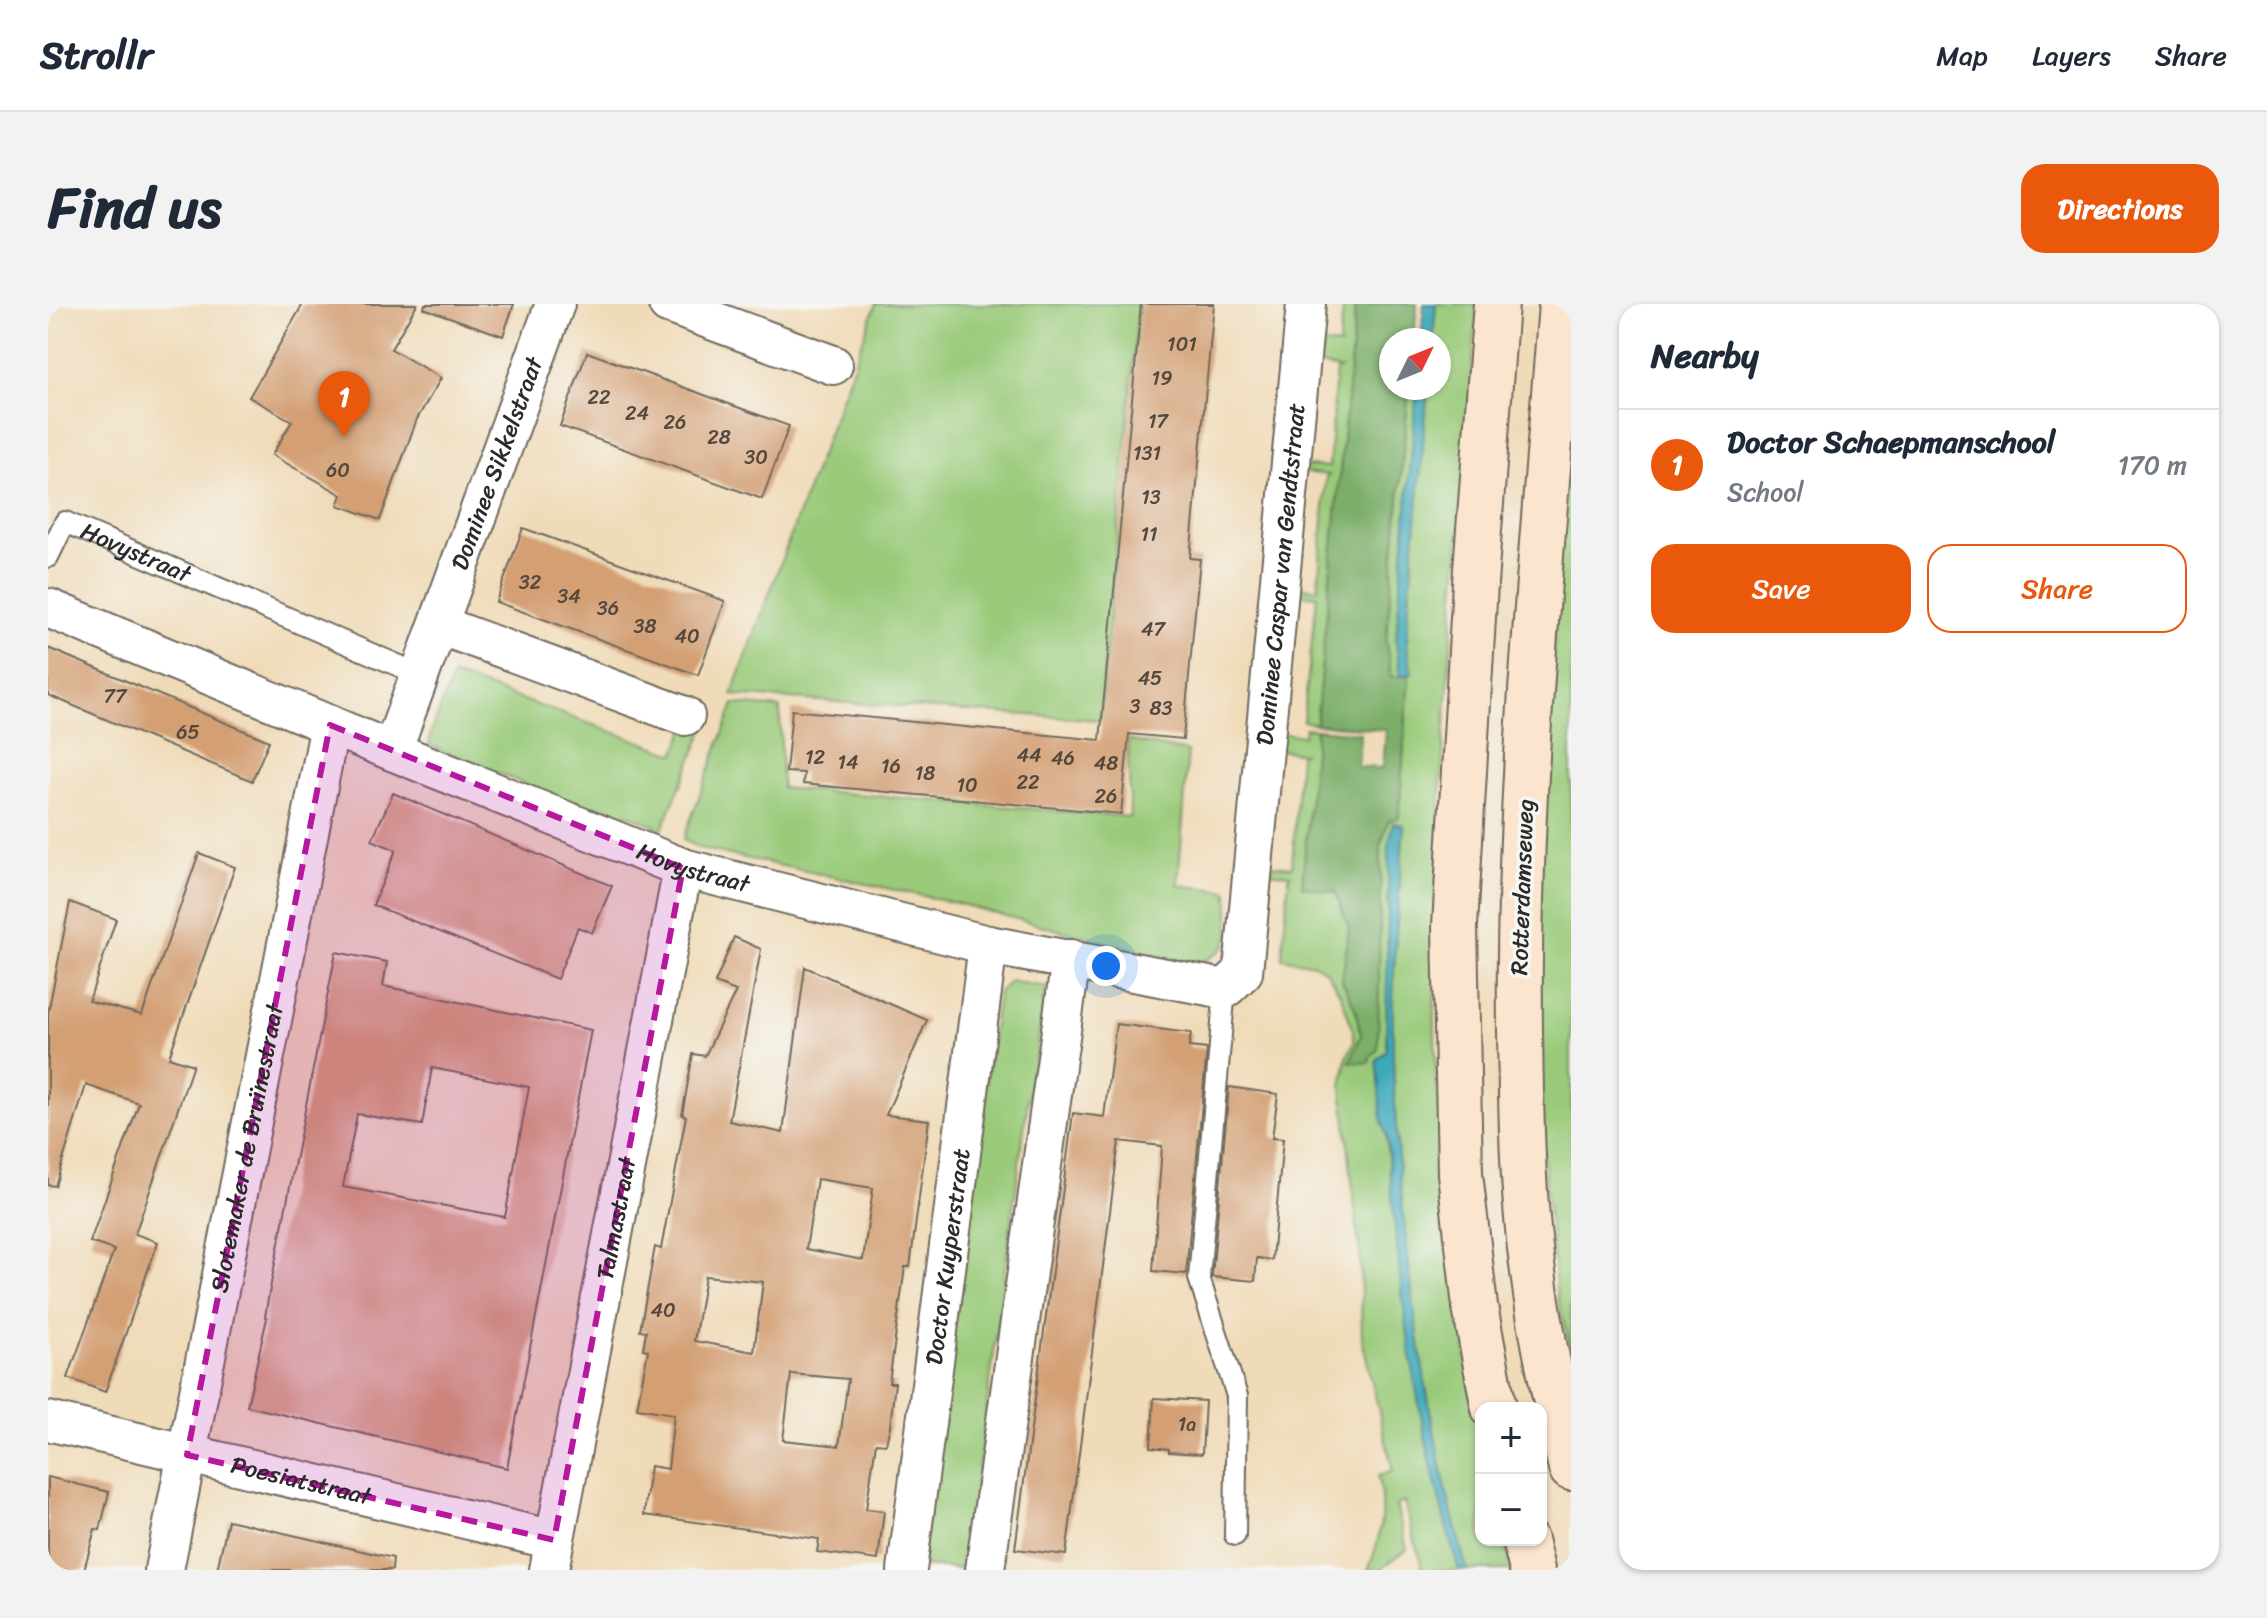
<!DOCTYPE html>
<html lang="en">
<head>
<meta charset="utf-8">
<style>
	:root { --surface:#fff; --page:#f2f2f3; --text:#1f2937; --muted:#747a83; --line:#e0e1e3; --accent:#ea580c }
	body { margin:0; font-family:Sriracha,sans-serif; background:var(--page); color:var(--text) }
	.controls { position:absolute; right:24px; bottom:24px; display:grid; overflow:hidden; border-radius:16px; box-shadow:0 2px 6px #0004 }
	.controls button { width:72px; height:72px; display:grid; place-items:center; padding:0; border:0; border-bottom:2px solid var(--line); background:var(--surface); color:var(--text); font:40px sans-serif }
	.compass { position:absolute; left:1331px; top:24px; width:72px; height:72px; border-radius:50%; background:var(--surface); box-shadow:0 2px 6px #0004; rotate:47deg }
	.you { position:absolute; left:1058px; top:662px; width:28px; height:28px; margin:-20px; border:6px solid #fff; border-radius:50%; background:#1a73e8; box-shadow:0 0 0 12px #1a73e833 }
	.badge { display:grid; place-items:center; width:52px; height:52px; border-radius:50%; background:var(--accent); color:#fff; font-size:26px; font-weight:700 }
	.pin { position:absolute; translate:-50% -66px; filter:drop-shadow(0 2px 4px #0008) }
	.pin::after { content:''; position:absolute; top:42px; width:28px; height:24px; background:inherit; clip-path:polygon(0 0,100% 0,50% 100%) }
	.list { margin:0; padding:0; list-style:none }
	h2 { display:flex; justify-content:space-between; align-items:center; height:104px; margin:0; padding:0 32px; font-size:34px }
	h2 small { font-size:26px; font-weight:400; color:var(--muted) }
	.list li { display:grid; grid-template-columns:52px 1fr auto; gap:24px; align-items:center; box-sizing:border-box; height:112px; padding:0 32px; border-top:2px solid var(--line) }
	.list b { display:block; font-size:30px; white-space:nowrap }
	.list p { margin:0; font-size:26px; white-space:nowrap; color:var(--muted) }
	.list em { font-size:26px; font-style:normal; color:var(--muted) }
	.actions { display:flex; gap:16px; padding:24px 32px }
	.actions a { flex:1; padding:18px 0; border:2px solid var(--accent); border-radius:24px; text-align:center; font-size:28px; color:var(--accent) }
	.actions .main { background:var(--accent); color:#fff }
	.map { position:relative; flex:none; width:1523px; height:1266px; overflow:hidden; border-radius:24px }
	header { display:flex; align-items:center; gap:48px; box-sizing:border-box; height:112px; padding:0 40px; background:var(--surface); border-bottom:2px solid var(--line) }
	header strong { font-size:38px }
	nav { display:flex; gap:44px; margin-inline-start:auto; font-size:28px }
	.intro { display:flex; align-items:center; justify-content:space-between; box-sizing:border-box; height:192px; padding:0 48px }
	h1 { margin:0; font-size:56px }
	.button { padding:20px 36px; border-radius:24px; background:var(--accent); color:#fff; font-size:28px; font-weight:700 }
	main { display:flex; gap:48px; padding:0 48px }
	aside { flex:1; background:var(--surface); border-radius:24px; box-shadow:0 2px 6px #0004 }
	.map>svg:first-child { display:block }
	.green { fill:#9aca79; stroke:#627a52; stroke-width:2 }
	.forest { fill:#7bae69; stroke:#536c4a; stroke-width:2 }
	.water { fill:#3ca9bb; stroke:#346a73; stroke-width:2 }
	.building { fill:#d39f73; fill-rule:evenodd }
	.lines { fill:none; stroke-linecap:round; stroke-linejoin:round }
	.lane-casing { stroke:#70695d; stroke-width:24 }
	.street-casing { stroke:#70695d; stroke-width:42 }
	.secondary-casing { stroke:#70695d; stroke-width:48 }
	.lane { stroke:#fff; stroke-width:20 }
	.street { stroke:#fff; stroke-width:38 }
	.secondary { stroke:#fbe5cf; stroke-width:44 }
	.marked { fill:#b5179e; fill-opacity:0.2; stroke:#b5179e; stroke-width:6; stroke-dasharray:16 10; stroke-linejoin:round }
	.labels { text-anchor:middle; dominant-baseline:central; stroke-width:7; stroke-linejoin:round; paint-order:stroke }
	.number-label { font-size:20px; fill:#55483d }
	.street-label { font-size:24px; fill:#2b2b2b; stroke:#f6f6f2 }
</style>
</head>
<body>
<header>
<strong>Strollr</strong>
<nav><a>Map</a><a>Layers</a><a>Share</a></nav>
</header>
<div class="intro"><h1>Find us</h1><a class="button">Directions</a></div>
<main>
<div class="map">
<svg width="1523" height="1266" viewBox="0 0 1523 1266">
	<rect width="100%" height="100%" fill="#f6f6f2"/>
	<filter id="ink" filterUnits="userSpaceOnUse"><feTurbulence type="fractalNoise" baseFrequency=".0125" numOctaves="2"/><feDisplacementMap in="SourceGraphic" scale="16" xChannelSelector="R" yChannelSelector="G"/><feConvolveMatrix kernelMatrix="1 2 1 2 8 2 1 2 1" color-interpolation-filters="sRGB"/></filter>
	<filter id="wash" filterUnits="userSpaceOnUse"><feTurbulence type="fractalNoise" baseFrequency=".006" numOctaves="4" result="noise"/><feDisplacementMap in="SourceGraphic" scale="32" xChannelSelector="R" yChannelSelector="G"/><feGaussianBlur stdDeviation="1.8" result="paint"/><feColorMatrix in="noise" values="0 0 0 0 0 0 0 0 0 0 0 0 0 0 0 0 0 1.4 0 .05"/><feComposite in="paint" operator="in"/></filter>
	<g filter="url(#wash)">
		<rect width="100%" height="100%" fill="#f0dbb9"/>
		<g class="green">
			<path d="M 828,0 L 1091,0 L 1052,416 L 684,391 Z"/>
			<path d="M 1296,0 L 1308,0 L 1268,420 L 1255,417 L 1269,292 L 1244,290 L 1245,283 L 1270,285 L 1278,174 L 1281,171 L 1256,168 L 1256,162 L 1281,163 L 1288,66 L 1291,65 L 1266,60 L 1268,39 L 1293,42 L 1291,38 Z"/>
			<path d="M 1388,0 L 1429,0 L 1394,462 L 1386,677 L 1388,776 L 1424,1100 L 1433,1140 L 1433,1236 L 1456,1236 L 1464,1266 L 1419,1266 C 1390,1167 1373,1065 1361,963 C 1351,875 1343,786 1345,697 C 1346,638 1352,580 1356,521 L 1341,541 L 1338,746 L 1329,756 L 1355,987 L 1369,1077 L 1382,1155 L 1411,1266 L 1375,1266 L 1356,1198 L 1348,1201 L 1359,1245 L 1332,1266 L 1320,1266 C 1333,1236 1337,1204 1330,1172 L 1345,1167 L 1314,1035 L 1312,953 L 1294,782 L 1299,753 L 1306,738 L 1305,726 L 1293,691 L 1278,667 L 1266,660 L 1234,654 L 1241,573 L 1243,570 L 1218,568 L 1219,560 L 1244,563 L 1252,451 L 1255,449 L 1230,446 L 1231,429 L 1256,432 L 1257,424 L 1268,425 L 1254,581 L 1288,588 L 1301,624 L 1294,676 L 1307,704 L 1313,731 L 1303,758 L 1321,758 L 1333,541 L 1340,517 L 1351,512 L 1361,373 L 1344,374 L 1338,338 L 1361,84 L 1369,84 L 1348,335 L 1351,370 L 1363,370 L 1359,342 L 1360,308 L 1380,84 L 1391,84 L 1391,36 L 1385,36 Z"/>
			<path d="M 1523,64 L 1523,1048 L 1509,991 L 1496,864 L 1488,709 L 1495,505 Z"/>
			<path d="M 405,371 L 627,450 L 645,405 L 662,412 L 614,525 L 577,509 L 571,518 L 381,441 L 383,428 Z"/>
			<path d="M 686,400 L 732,404 L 734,484 L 1082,513 L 1080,436 L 1140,448 L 1130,581 L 1180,587 C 1181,630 1191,645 1145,661 L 908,599 L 655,545 L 635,536 Z"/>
			<path d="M 962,677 L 998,683 L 977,817 L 917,1265 L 873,1262 L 950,689 Z"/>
		</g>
		<path class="forest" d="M 1308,0 L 1369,0 L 1366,36 L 1343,36 L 1343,84 L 1361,84 L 1338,338 L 1343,373 L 1361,372 L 1351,513 L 1340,517 L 1333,541 L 1330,745 L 1321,754 L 1322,759 L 1302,758 L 1313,731 L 1307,704 L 1294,676 L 1301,625 L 1288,588 L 1254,582 L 1268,425 L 1312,429 L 1310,463 L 1335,464 L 1338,426 L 1268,420 Z"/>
		<g class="water">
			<path d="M 1376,0 L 1388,0 L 1385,36 L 1373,36 Z"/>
			<path d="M 1369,84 L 1380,84 L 1360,308 L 1359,342 L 1364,370 L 1352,371 L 1348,335 Z"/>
			<path d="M 1345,519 L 1356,521 C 1352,580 1346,638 1345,697 C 1343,785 1351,875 1361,963 C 1373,1065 1390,1167 1419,1266 L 1411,1266 C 1368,1129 1350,978 1339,835 L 1334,818 L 1328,756 L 1338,746 L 1341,541 Z"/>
		</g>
		<g id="blocks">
			<g class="building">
				<path d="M 255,0 L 369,0 L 343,45 L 393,74 L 369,115 L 332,216 L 290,201 L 294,191 L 224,151 L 244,117 L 201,93 Z"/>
				<path d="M 377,0 L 466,0 L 455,32 L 376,4 Z"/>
				<path d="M 1093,0 L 1166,0 L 1142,254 L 1152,255 L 1135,435 L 1081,430 L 1073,510 L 755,480 L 756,469 L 738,468 L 744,406 L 1052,436 Z"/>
				<path d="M 539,48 L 741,122 L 714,195 L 512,122 Z"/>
				<path d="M 475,224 L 677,297 L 650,371 L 448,298 Z"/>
				<path d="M 0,344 L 221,437 L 204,477 L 0,391 Z"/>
				<path d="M 345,489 L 564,582 L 544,629 L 530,623 L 509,675 L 325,601 L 348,546 L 324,536 Z"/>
				<path d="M 151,549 L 187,563 L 121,753 L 145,761 L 87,930 L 110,938 L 57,1088 L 20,1074 L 66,946 L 42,938 L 91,799 L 38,781 L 7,882 L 0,881 L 0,709 L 22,598 L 68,615 L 41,697 L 94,711 Z"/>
				<path d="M 686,633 L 713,645 L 681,817 L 735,829 L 757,663 L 879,716 L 838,811 L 881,816 L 862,963 L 857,963 L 841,1079 L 847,1079 L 842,1122 L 838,1140 L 828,1139 L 818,1205 L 836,1207 L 830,1256 L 769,1248 L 771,1235 L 596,1211 L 602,1162 L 620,1165 L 626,1110 L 589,1104 L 600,1046 L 595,1045 L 598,1027 L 592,1026 L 607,943 L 613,945 L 638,812 L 634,811 L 645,750 L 657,752 L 688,687 L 667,679 ZM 769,875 L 825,884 L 815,956 L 758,945 ZM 657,972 L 715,978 L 706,1048 L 646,1037 ZM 743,1070 L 800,1075 L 791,1142 L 735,1136 Z"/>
				<path d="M 288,648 L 339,658 L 335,682 L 543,726 L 459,1164 L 199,1102 L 219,1014 L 217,1013 L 220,995 ZM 384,764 L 481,783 L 457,913 L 295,883 L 309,810 L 374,821 Z"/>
				<path d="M 1068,720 L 1143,729 L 1141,743 L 1159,745 L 1138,970 L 1105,967 L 1114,842 L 1071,837 L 1018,1251 L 967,1245 L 1025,809 L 1056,813 Z"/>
				<path d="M 1181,783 L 1230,790 L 1224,834 L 1235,835 L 1224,956 L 1209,954 L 1207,977 L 1164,973 Z"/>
				<path d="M 1106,1094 L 1157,1097 L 1154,1150 L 1121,1148 L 1121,1145 L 1103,1143 Z"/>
				<path d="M 0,1173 L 61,1188 L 52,1226 L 47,1225 L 36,1266 L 14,1266 L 0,1263 Z"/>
				<path d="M 180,1216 L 345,1254 L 344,1266 L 169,1266 Z"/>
			</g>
		</g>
	</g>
	<g filter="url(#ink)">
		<use href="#blocks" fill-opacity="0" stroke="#70695d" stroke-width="2"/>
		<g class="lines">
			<g class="lane-casing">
				<g id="lane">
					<path id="s1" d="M 0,253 L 17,218 L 370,370"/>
					<path d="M 1177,685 L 1151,974 L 1189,1092 L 1187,1231"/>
				</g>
			</g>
			<g class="street-casing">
				<g id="street">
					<path d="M 620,0 L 785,61"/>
					<path id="s2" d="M 0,304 L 344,447 L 635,564 L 940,641 L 1177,685 L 1195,668 L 1258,0"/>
					<path d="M 391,321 L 637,412"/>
					<path id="s3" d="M 344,447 L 507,0"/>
					<path id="s4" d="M 0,1117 L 506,1236"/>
					<path id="s5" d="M 116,1266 L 282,421"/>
					<path id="s6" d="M 501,1266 L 635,564"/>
					<path id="s7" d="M 859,1266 L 940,641"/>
					<path d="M 937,1266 L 1023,655"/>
				</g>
			</g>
			<g class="secondary-casing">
				<g id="secondary">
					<path d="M 1513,0 C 1495,241 1469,484 1472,726 C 1473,807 1474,888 1485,968 C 1493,1034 1508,1099 1523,1164"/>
					<path d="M 1446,1104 L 1427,1003 L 1412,869 L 1407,622 L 1427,279 L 1448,0"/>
					<path d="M 1477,1236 L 1484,1266"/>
				</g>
			</g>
			<use href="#lane" class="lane"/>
			<use href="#street" class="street"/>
			<use href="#secondary" class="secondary"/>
		</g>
	</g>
	<path class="marked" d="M 282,421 L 635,564 L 506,1236 L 139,1151 Z"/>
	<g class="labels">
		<g class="number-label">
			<text x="1134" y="40">101</text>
			<text x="1114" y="74">19</text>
			<text x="551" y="93">22</text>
			<text x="589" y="109">24</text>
			<text x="1110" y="117">17</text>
			<text x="627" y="118">26</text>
			<text x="671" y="133">28</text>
			<text x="1099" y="149">131</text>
			<text x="708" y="153">30</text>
			<text x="290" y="166">60</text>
			<text x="1103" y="193">13</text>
			<text x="1101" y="230">11</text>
			<text x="482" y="278">32</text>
			<text x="521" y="292">34</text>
			<text x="560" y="304">36</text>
			<text x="597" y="322">38</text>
			<text x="1105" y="325">47</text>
			<text x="639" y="332">40</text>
			<text x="1102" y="374">45</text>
			<text x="67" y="392">77</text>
			<text x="1087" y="402">3</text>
			<text x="1113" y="404">83</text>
			<text x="140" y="428">65</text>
			<text x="981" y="451">44</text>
			<text x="767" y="453">12</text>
			<text x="1015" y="454">46</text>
			<text x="800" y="458">14</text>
			<text x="1058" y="459">48</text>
			<text x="843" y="462">16</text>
			<text x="877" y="469">18</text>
			<text x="980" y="478">22</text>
			<text x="919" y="481">10</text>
			<text x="1058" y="492">26</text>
			<text x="615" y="1006">40</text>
			<text x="1139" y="1120">1a</text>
		</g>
		<g class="street-label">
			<text stroke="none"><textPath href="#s3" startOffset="306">Dominee Sikkelstraat</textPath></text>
			<text stroke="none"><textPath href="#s1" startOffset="116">Hovystraat</textPath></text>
			<text stroke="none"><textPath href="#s2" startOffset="1666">Dominee Caspar van Gendtstraat</textPath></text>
			<text stroke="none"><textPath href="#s2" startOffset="696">Hovystraat</textPath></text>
			<text transform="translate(1474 583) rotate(-88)">Rotterdamseweg</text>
			<text stroke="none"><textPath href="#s5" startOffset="430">Slotemaker de Bruïnestraat</textPath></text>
			<text stroke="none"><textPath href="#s6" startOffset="358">Talmastraat</textPath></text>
			<text stroke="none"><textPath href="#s7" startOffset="316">Doctor Kuyperstraat</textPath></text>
			<text stroke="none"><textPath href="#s4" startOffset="260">Poesiatstraat</textPath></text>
		</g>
	</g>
</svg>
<div class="controls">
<button>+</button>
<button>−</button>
</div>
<svg class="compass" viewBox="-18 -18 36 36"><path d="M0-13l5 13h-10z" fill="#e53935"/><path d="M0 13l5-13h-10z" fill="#747a83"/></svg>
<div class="you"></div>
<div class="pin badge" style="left:296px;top:133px">1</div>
</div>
<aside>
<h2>Nearby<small></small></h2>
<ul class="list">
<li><span class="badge">1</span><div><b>Doctor Schaepmanschool</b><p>School</p></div><em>170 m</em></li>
</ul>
<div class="actions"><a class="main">Save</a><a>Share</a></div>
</aside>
</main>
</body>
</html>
